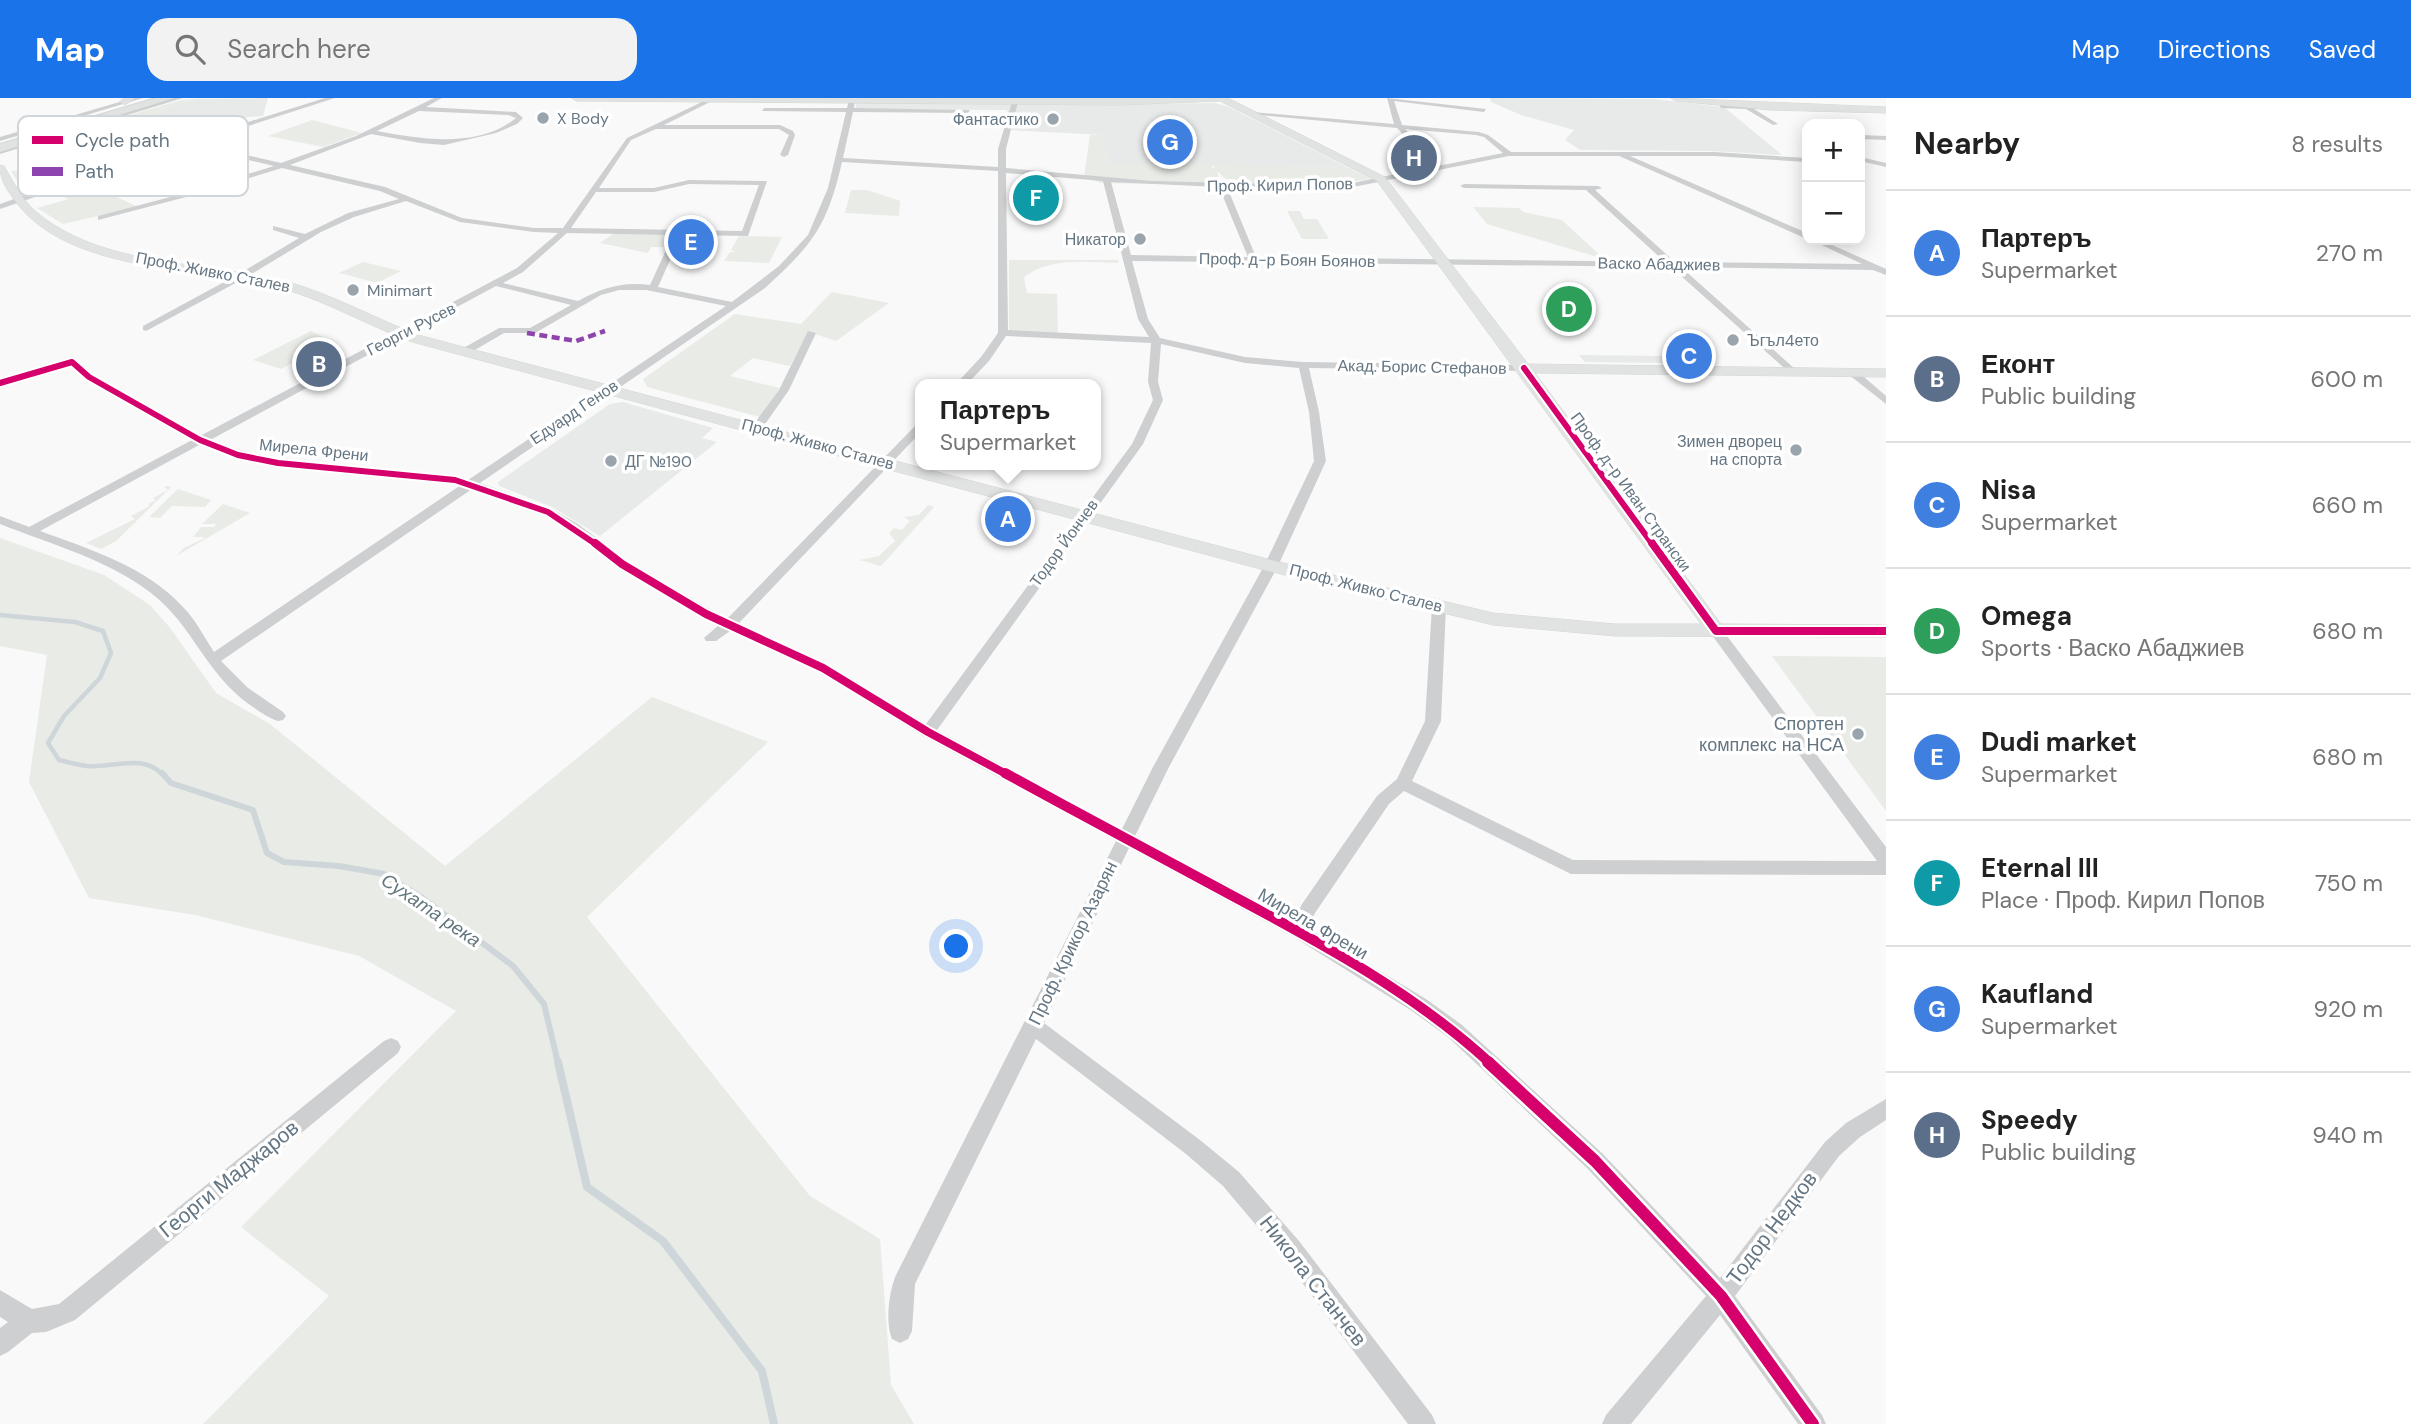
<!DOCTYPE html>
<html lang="en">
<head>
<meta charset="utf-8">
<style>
	:root { --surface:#fff; --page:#f2f2f2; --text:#222; --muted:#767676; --line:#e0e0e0; --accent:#1a73e8 }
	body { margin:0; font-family:"DM Sans",sans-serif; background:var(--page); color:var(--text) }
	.controls { position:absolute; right:21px; top:21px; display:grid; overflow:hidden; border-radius:14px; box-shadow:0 4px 18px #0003 }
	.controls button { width:63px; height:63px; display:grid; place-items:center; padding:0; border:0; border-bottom:2px solid var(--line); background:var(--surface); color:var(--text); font:35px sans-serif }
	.you { position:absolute; left:957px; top:849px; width:24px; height:24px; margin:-18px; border:5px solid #fff; border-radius:50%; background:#1a73e8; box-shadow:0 0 0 10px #1a73e833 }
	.badge { display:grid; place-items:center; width:46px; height:46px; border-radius:50%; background:var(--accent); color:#fff; font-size:23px; font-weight:700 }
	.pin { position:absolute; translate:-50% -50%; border:4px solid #fff; box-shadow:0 2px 7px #0006 }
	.popup { position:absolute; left:915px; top:281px; width:186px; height:91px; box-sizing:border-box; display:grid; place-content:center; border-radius:14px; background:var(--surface); filter:drop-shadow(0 2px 5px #0005); font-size:23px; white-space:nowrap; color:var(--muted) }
	.popup b { font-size:26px; color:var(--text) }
	.popup::after { content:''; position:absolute; left:50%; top:100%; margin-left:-14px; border:14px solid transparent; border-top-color:var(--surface) }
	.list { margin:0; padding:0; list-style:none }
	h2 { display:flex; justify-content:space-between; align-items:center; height:91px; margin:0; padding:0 28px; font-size:30px }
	h2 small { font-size:23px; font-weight:400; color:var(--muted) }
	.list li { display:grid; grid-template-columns:46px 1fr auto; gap:21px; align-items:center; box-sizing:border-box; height:126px; padding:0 28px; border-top:2px solid var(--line) }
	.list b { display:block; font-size:26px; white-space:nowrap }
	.list p { margin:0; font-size:23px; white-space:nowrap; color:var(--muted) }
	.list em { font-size:23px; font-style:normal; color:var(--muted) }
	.icon { flex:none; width:38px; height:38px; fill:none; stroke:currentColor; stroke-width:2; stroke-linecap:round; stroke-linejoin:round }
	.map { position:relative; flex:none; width:1886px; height:1326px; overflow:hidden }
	header { display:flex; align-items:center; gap:42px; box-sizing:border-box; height:98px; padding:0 35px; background:var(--accent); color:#fff }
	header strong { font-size:33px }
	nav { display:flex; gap:38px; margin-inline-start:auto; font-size:24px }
	.search { width:490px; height:63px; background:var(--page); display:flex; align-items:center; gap:18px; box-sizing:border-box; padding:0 24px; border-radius:21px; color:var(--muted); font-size:26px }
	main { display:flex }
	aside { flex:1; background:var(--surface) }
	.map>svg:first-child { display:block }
	.built { fill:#e8e9e9 }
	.green { fill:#e8ebe6 }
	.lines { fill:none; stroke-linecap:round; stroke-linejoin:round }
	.stream-far2 { stroke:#ced6d9; stroke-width:4.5 }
	.stream-far1 { stroke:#ced6d9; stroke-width:6 }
	.stream { stroke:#ced6d9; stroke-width:8 }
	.secondary-casing { stroke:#d5d6d7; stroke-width:1 }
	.highway-casing { stroke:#d5d6d6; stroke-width:2 }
	.street { fill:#cecfd0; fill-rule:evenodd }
	.secondary { fill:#e1e2e2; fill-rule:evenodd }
	.highway { fill:#e1e2e2; fill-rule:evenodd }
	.quiet { stroke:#8e44ad; stroke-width:4.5; stroke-dasharray:8 4.5; stroke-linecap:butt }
	.cycleway-far3-casing { stroke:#fff; stroke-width:10 }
	.cycleway-far2-casing { stroke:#fff; stroke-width:12 }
	.cycleway-far1-casing { stroke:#fff; stroke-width:14 }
	.cycleway-casing { stroke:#fff; stroke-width:17 }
	.cycleway-far3 { stroke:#d6006c; stroke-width:6 }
	.cycleway-far2 { stroke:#d6006c; stroke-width:8 }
	.cycleway-far1 { stroke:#d6006c; stroke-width:10 }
	.cycleway { stroke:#d6006c; stroke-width:12 }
	.poi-dot { fill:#99a4ac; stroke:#fff; stroke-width:2.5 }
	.labels { text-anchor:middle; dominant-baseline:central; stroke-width:7; stroke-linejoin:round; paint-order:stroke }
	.far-poi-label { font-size:16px; fill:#657683; stroke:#fff; text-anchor:start }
	.far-street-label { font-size:16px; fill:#657683; stroke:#fff }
	.poi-label { font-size:18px; fill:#657683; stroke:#fff; text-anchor:end }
	.street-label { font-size:18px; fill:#657683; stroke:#fff }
	.water-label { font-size:19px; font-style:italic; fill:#60757c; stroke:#fff }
	.near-street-label { font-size:21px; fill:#657683; stroke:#fff }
	.key { fill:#fff; stroke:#d1d6da; stroke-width:2 }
	.key-label { font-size:19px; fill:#657683 }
</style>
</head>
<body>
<header>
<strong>Map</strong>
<div class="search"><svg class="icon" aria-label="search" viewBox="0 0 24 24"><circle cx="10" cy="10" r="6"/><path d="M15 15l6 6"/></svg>Search here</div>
<nav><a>Map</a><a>Directions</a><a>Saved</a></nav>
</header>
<main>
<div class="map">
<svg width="1886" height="1326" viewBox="0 0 1886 1326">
	<rect width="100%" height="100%" fill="#f9f9f9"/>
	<g class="built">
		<path d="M 268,0 L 263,18 L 126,29 L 175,7 L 197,1 Z"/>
		<path d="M 1490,0 L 1654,1 L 1724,9 L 1782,57 L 1710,53 L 1580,52 L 1565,42 L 1574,32 L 1521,17 L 1491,4 Z"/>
		<path d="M 857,5 L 1097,7 L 1215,5 L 1229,9 L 1347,69 L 1109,67 L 1103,37 L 1008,32 L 1010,23 L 1007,12 L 855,11 Z"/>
		<path d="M 1579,257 L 1665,258 L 1672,265 L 1585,264 Z"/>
		<path d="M 623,304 L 713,330 L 702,340 L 717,344 L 600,438 L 552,409 L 499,388 L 498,384 L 610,306 Z"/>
	</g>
	<g class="green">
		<path d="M 205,0 C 165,4 138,36 96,27 L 181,2 Z"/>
		<path d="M 312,22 L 362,35 L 323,49 L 268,38 Z"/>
		<path d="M 1090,37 L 1104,37 L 1109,67 L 1209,67 L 1215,71 L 1213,67 L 1347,69 L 1371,81 L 1329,87 L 1238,86 L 1234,81 L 1226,81 L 1217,73 L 1221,87 L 1101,85 L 1084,79 Z"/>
		<path d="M 74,69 L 97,72 L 26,97 L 11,73 Z"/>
		<path d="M 93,79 L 119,88 L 102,92 L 138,109 L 63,126 L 37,110 L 69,101 L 50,94 Z"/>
		<path d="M 851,92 L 867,92 L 900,103 L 899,118 L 845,115 Z"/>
		<path d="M 1473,109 L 1519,110 L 1523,114 L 1562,122 L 1604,161 L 1487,126 Z"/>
		<path d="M 1287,113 L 1300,113 L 1304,121 L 1317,121 L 1329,141 L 1302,141 Z"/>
		<path d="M 614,135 L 673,136 L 668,149 L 651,149 L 648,155 L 600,145 Z"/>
		<path d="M 739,138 L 782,139 L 769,165 L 724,163 L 730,154 L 735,154 L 731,152 Z"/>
		<path d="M 1009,162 L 1119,162 L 1118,165 C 1087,164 1050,159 1024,179 L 1027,195 L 1057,196 L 1058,236 L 1009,234 Z"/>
		<path d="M 363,164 L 401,173 L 377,185 L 339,175 Z"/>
		<path d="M 832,194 L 889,205 L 836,243 L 812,235 L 806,238 L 790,268 L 753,260 L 730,278 L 780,290 L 760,319 L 647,289 L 643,281 L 735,216 L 801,226 Z"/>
		<path d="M 311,233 L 333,244 L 281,271 L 253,262 Z"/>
		<path d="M 167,388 L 171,389 L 116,443 L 101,451 L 86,445 L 135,421 L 131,418 L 150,408 L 148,406 L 156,402 L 153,400 L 168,392 L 164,389 Z"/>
		<path d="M 178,391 L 211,402 L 205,409 L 172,408 L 160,420 L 149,419 Z"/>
		<path d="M 223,406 L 250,415 L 176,458 L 184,450 L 203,441 L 204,439 L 193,439 L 201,429 L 214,429 L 216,426 L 202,426 Z"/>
		<path d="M 928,407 L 934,409 L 881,468 L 860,462 L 879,458 L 895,443 L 889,435 L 894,430 L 902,432 L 910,423 L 904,419 L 919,417 Z"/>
		<path d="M 0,440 L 104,477 L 150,507 L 171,531 L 216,595 L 270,626 L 445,768 L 652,599 L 768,644 L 587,819 L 810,1098 L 880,1141 L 891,1287 L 914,1326 L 203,1326 L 329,1198 L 241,1129 L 456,913 L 359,858 L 195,817 L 89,800 L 29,684 L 47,557 L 0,548 Z"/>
		<path d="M 1772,558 L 1886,559 L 1886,713 Z"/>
	</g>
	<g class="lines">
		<path class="stream-far2" d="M 0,517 L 75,524 L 103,533 L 111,555 L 100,580 L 64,618 L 48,645 L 59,662 C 68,664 78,667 87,668 C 113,670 143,655 163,677"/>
		<path class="stream-far1" d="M 162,675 L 171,685 L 253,712 L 267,755 L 284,764 L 339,768 L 384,776 L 421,799 L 513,868 L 544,906 L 558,965"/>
		<path class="stream" d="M 558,964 L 587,1089 L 663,1143 L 762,1273 L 774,1326"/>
		<g class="secondary-casing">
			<g id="secondary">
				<path d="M 124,0 L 135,0 L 125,7 L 120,4 Z"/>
				<path d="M 572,0 L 1228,0 L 1385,79 L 1528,266 L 1886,271 L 1886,279 L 1535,275 L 1721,526 L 1886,527 L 1886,539 L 1615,538 L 1493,527 L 1264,472 L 412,244 C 369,228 328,204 284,191 C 202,167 67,178 13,100 C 5,89 0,81 0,67 L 4,68 C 13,83 21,100 34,112 C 102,171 206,162 288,184 C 335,197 377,222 422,238 L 1275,463 L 1493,515 L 1615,526 L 1701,526 L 1377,83 L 1220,3 L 1120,7 L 577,3 Z"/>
				<path d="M 1671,0 L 1886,9 L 1886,15 L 1770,12 L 1676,3 Z"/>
			</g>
		</g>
		<g class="highway-casing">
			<path id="highway" d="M 156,0 L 174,0 L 0,54 L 0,46 Z"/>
		</g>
		<g class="street">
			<path d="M 133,0 L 143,0 L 0,43 L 0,39 Z"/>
			<path d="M 173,0 L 183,0 L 0,56 L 0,52 Z"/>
			<path d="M 325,0 L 335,0 L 195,45 L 281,65 L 356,38 L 434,0 L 442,0 L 426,9 L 516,14 L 523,20 L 517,26 L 496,35 L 444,47 L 420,45 L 371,36 L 290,67 L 385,89 L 462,120 L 534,130 L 563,130 L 627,40 L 710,0 L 718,0 L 664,27 L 780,27 L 793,33 L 795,37 L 788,57 L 784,59 L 780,57 L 789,37 L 779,31 L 656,31 L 631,42 L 599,90 L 654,90 L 689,82 L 767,83 L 748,138 L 681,137 L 658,189 L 732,204 L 779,168 L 808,137 L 828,90 L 846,14 L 762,13 L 764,10 L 847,10 L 849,2 L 852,0 L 855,2 L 854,10 L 970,12 L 968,15 L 853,14 L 843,60 L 998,69 L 998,51 L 1012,4 L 1015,2 L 1018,4 L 1006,51 L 1006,70 L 1152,83 L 1316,87 L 1348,86 L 1420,71 L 1417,51 L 1397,30 L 1249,16 L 1252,14 L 1394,26 L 1387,0 L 1486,11 L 1484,14 L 1394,3 L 1402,27 L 1479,34 L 1488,37 L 1511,54 L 1714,54 L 1807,60 L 1807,64 L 1714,58 L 1630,58 L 1807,135 L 1807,141 L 1619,58 L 1509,58 L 1348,90 L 1227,89 L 1256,159 L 1665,164 L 1586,92 L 1464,90 L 1460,88 L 1464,86 L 1598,88 L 1602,90 L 1595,92 L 1675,164 L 1862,166 L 1811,142 L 1821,142 L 1886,171 L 1886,177 L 1873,172 L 1681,169 L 1795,271 L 1795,275 L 1791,276 L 1671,169 L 1132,163 L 1148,221 L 1160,240 L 1245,259 L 1303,264 L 1524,267 L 1529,270 L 1524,273 L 1309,270 L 1319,314 L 1326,363 L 1278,468 L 1169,669 L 1135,738 L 1294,822 L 1302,806 L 1377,698 L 1397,681 L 1425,623 L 1432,508 L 1439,504 L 1446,508 L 1441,623 L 1412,683 L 1573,762 L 1877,763 L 1709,533 L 1716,529 L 1721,530 L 1886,749 L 1886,777 L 1571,776 L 1404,693 L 1389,706 L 1315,815 L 1308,830 L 1426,901 L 1462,927 L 1603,1056 L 1720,1180 L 1825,1044 L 1846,1025 L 1886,1001 L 1886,1022 L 1860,1039 L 1839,1058 L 1735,1198 L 1822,1317 L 1826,1326 L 1798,1326 L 1720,1217 L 1631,1326 L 1602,1326 L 1606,1317 L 1706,1198 L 1587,1070 L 1448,939 L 1412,913 L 1292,838 L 1129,750 L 1044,925 L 1200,1042 L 1239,1074 L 1299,1143 L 1432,1317 L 1436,1326 L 1408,1326 L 1283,1159 L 1223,1088 L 1186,1056 L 1036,941 L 915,1186 L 912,1233 L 908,1241 L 900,1245 L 892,1241 C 885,1225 889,1193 896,1177 L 1116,743 L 923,638 L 818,573 L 730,533 L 716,543 L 706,543 L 704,540 L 719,527 L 617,469 L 570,432 L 544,417 L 472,391 L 221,563 L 248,590 L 283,614 L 286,618 L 283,622 L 278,623 C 268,620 259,613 250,607 C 204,574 193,527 151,495 C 107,461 50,446 0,426 L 0,418 L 29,429 L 192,342 L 85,281 L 70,268 L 0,288 L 0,282 L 76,262 L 93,277 L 200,338 L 517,170 L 558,135 L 534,134 L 460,124 L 406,103 L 354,119 L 321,134 L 245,180 L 146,233 L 143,232 L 143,228 L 239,176 L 299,140 L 273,132 L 273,128 L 305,136 L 348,115 L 399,101 L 380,93 L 282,70 L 190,98 L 98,122 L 98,118 L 178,97 L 122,69 L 0,111 L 0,106 L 107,68 ZM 419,13 L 508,17 L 516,20 C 478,51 420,41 377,33 ZM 1405,31 L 1476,37 L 1484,39 L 1503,55 L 1428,70 L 1424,51 ZM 187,48 L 188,48 L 274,68 L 186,95 L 129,66 ZM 842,64 L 998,73 L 998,235 L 981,259 L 956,286 L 967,286 L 989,263 L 1006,238 L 1151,245 L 1148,284 L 1153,302 L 1132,346 L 926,626 L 828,567 L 738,526 L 920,335 L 920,326 L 916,327 L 727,521 L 627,463 L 578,426 L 552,411 L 480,385 L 765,190 C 813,146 827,129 842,64 ZM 1006,75 L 1103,83 L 1138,221 L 1149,239 L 1008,232 ZM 1111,84 L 1219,89 L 1248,159 L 1131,157 ZM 689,86 L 759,87 L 742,133 L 571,130 L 596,94 L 654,94 ZM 567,135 L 673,137 L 650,187 C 623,183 601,190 578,203 L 503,185 L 523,174 ZM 496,188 L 571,207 L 530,230 L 499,230 L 460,252 L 460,256 L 468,256 L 504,235 L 535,235 L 601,197 L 619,192 L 646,192 L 726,208 L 468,382 L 455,378 C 375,371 285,371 210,342 ZM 1161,246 L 1245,265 L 1299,270 L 1309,314 L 1314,363 L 1264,468 L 1153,669 L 1122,731 L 937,632 L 1143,346 L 1163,302 L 1158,284 ZM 201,346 L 234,359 L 278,368 L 461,387 L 214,554 C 204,539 196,522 183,509 C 147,469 89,451 40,433 Z"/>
			<path d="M 1717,2 L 1721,2 L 1725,7 L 1767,8 L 1765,11 L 1754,11 L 1778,26 L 1773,27 L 1746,11 L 1721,10 Z"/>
			<path d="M 1860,37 L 1886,38 L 1886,42 L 1860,41 Z"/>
			<path d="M 1860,59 L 1886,65 L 1886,69 L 1860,63 Z"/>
			<path d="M 808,233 L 816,235 L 789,292 L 761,332 L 753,332 L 751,330 L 779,292 Z"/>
			<path d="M 1848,272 L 1856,272 L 1886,298 L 1886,306 L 1848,276 Z"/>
			<path d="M 391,940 L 398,943 L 401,949 L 398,955 L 75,1222 L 46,1234 L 32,1235 L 8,1254 L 0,1258 L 0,1230 L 8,1224 L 0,1219 L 0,1192 L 32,1211 L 59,1206 L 384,943 Z"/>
		</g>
		<use href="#secondary" class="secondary"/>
		<use href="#highway" class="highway"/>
		<path class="quiet" d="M 527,235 L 576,243 L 605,233"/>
		<g class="cycleway-far3-casing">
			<g id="cycleway-far3">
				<path d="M 1524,270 L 1653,447"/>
				<path d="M 0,285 L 72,264 L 89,279 L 200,342 L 238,357 L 278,365 L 455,382 L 548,414 L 597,447"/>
			</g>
		</g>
		<g class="cycleway-far2-casing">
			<g id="cycleway-far2">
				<path d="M 595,445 L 622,466 L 706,516 L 823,570 L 928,634 L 1008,677"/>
				<path d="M 1652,445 L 1716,533 L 1886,533"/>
			</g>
		</g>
		<g class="cycleway-far1-casing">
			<path id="cycleway-far1" d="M 1005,675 C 1080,716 1155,756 1231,797 C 1321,845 1414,895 1490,965"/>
		</g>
		<g class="cycleway-casing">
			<path id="cycleway" d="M 1488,964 L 1595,1063 L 1721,1198 L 1813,1326"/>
		</g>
		<use href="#cycleway-far3" class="cycleway-far3"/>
		<use href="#cycleway-far2" class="cycleway-far2"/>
		<use href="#cycleway-far1" class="cycleway-far1"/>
		<use href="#cycleway" class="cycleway"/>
	</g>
	<g class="poi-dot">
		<circle cx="543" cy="20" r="7"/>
		<circle cx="1053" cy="21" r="7"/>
		<circle cx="1140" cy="141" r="7"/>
		<circle cx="353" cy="192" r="7"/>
		<circle cx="1733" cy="242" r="7"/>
		<circle cx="1796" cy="352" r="7"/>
		<circle cx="611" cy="363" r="7"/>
		<circle cx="1858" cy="636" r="7"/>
	</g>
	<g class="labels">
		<g class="far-poi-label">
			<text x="557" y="20">X Body</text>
			<text x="1039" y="21" text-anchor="end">Фантастико</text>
			<text x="1126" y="141" text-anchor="end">Никатор</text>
			<text x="367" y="192">Minimart</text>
			<text x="1747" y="242">Ъгъл4ето</text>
			<text x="1782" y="343" text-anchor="end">Зимен дворец<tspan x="1782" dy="18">на спорта</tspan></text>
			<text x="625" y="363">ДГ №190</text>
		</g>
		<g class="far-street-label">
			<text transform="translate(1280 87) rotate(-1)">Проф. Кирил Попов</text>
			<text transform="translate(1287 162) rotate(1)">Проф. д-р Боян Боянов</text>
			<text transform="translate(1659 166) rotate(1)">Васко Абаджиев</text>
			<text transform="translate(213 174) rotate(11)">Проф. Живко Сталев</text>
			<text transform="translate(411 231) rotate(-27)">Георги Русев</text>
			<text transform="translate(1422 269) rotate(1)">Акад. Борис Стефанов</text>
			<text transform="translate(574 314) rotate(-34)">Едуард Генов</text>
			<text transform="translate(818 346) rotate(15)">Проф. Живко Сталев</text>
			<text transform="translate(314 352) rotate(6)">Мирела Френи</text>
			<text transform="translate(1631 394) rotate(54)">Проф. д-р Иван Странски</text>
			<text transform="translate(1064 445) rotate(-54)">Тодор Йончев</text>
			<text transform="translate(1366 490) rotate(14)">Проф. Живко Сталев</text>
		</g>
		<g class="poi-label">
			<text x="1844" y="626">Спортен<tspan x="1844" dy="21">комплекс на НСА</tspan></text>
		</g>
		<g class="street-label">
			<text transform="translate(1313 826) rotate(30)">Мирела Френи</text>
			<text transform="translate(1073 845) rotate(-64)">Проф. Крикор Азарян</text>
		</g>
		<g class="water-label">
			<text transform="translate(431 812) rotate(34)">Сухата река</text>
		</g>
		<g class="near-street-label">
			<text transform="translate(229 1081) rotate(-39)">Георги Маджаров</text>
			<text transform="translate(1772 1130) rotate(-53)">Тодор Недков</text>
			<text transform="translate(1313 1183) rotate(52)">Никола Станчев</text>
		</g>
	</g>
	<rect x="18" y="18" width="230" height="80" rx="10" class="key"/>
	<rect x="32" y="38" width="31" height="8" fill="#d6006c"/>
	<rect x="32" y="69" width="31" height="9" fill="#8e44ad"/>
	<g class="key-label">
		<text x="75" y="49">Cycle path</text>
		<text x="75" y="80">Path</text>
	</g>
</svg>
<div class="controls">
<button>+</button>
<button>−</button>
</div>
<div class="you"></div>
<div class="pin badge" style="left:1008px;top:421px;background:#3f7fe0">A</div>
<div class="popup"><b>Партеръ</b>Supermarket</div>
<div class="pin badge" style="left:319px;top:266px;background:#5c6f8a">B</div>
<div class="pin badge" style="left:1689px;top:258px;background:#3f7fe0">C</div>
<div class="pin badge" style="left:1569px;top:211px;background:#2e9e5b">D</div>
<div class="pin badge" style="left:691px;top:144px;background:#3f7fe0">E</div>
<div class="pin badge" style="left:1036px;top:100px;background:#0f9aa8">F</div>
<div class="pin badge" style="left:1170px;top:44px;background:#3f7fe0">G</div>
<div class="pin badge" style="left:1414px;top:60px;background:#5c6f8a">H</div>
</div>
<aside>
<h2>Nearby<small>8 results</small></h2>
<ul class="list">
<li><span class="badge" style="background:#3f7fe0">A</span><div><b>Партеръ</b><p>Supermarket</p></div><em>270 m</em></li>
<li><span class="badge" style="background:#5c6f8a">B</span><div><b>Еконт</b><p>Public building</p></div><em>600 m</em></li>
<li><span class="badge" style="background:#3f7fe0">C</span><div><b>Nisa</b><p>Supermarket</p></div><em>660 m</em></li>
<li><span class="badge" style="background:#2e9e5b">D</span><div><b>Omega</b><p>Sports · Васко Абаджиев</p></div><em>680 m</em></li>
<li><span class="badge" style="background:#3f7fe0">E</span><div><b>Dudi market</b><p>Supermarket</p></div><em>680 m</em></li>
<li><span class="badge" style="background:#0f9aa8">F</span><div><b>Eternal III</b><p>Place · Проф. Кирил Попов</p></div><em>750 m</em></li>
<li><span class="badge" style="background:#3f7fe0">G</span><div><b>Kaufland</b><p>Supermarket</p></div><em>920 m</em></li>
<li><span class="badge" style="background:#5c6f8a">H</span><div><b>Speedy</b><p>Public building</p></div><em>940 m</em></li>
</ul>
</aside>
</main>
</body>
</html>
